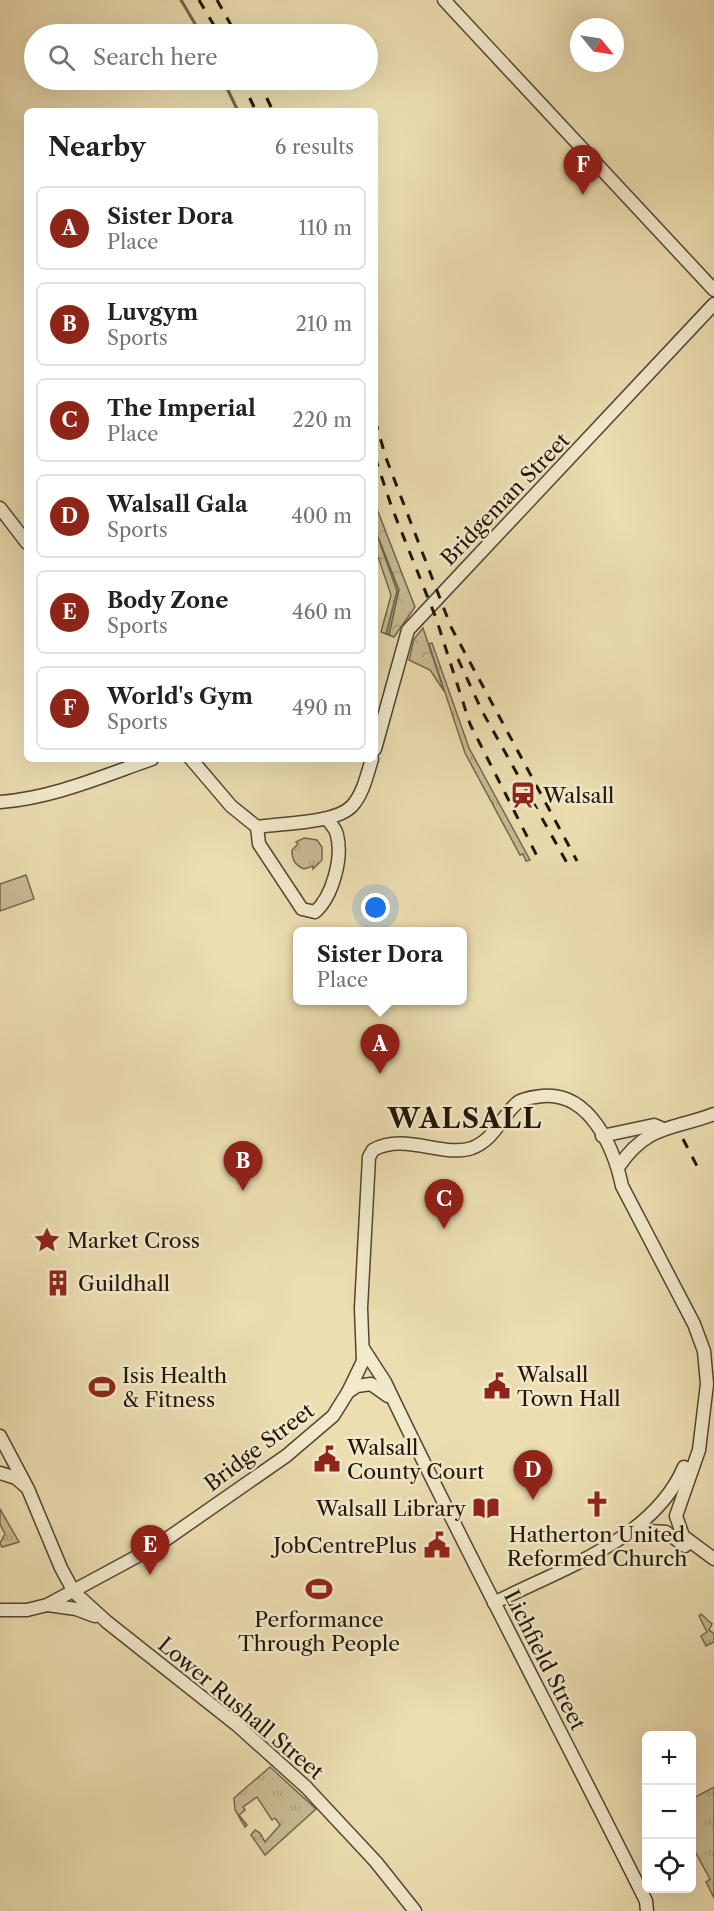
<!DOCTYPE html>
<html lang="en">
<head>
<meta charset="utf-8">
<style>
	:root { --surface:#fff; --page:#f6f6f6; --text:#222; --muted:#767676; --line:#e0e0e0; --accent:#8f2418 }
	body { margin:0; font-family:"Libre Caslon Text",serif; background:var(--page); color:var(--text) }
	.controls { position:absolute; right:18px; bottom:18px; display:grid; overflow:hidden; border-radius:9px; box-shadow:0 6px 24px #0002 }
	.controls button { width:54px; height:54px; display:grid; place-items:center; padding:0; border:0; border-bottom:2px solid var(--line); background:var(--surface); color:var(--text); font:30px sans-serif }
	.compass { position:absolute; left:570px; top:18px; width:54px; height:54px; border-radius:50%; background:var(--surface); box-shadow:0 6px 24px #0002; rotate:120deg }
	.you { position:absolute; left:376px; top:908px; width:21px; height:21px; margin:-15px; border:4px solid #fff; border-radius:50%; background:#1a73e8; box-shadow:0 0 0 9px #1a73e833 }
	.badge { display:grid; place-items:center; width:39px; height:39px; border-radius:50%; background:var(--accent); color:#fff; font-size:20px; font-weight:700 }
	.pin { position:absolute; translate:-50% -50px; filter:drop-shadow(0 2px 3px #0008) }
	.pin::after { content:''; position:absolute; top:32px; width:21px; height:18px; background:inherit; clip-path:polygon(0 0,100% 0,50% 100%) }
	.popup { position:absolute; left:293px; top:927px; width:174px; height:78px; box-sizing:border-box; display:grid; place-content:center; border-radius:9px; background:var(--surface); filter:drop-shadow(0 2px 4px #0005); font-size:20px; white-space:nowrap; color:var(--muted) }
	.popup b { font-size:22px; color:var(--text) }
	.popup::after { content:''; position:absolute; left:50%; top:100%; margin-left:-12px; border:12px solid transparent; border-top-color:var(--surface) }
	.list { margin:0; padding:0; list-style:none }
	h2 { display:flex; justify-content:space-between; align-items:center; height:78px; margin:0; padding:0 24px; font-size:26px }
	h2 small { font-size:20px; font-weight:400; color:var(--muted) }
	.list li { display:grid; grid-template-columns:39px 1fr auto; gap:18px; align-items:center; box-sizing:border-box; height:84px; margin:0 12px 12px; padding:0 12px; border:2px solid var(--line); border-radius:9px }
	.list b { display:block; font-size:22px; white-space:nowrap }
	.list p { margin:0; font-size:20px; white-space:nowrap; color:var(--muted) }
	.list em { font-size:20px; font-style:normal; color:var(--muted) }
	.icon { flex:none; width:33px; height:33px; fill:none; stroke:currentColor; stroke-width:2; stroke-linecap:round; stroke-linejoin:round }
	.map { position:relative; flex:none; width:714px; height:1911px; overflow:hidden }
	.search { position:absolute; background:var(--surface); box-shadow:0 6px 24px #0002; left:24px; top:24px; width:354px; height:66px; display:flex; align-items:center; gap:15px; box-sizing:border-box; padding:0 21px; border-radius:33px; color:var(--muted); font-size:22px }
	.panel { position:absolute; background:var(--surface); box-shadow:0 6px 24px #0002; left:24px; top:108px; width:354px; height:654px; border-radius:9px }
	.map>svg:first-child { display:block }
	.grass { fill:url(#grass-tufts); stroke:#76684e; stroke-width:1.5 }
	.forest { fill:url(#forest-crowns); stroke:#76684e; stroke-width:1.5 }
	.pitch { fill:#cabc94; stroke:#76684e; stroke-width:1.5 }
	.water { fill:#a79977; stroke:#72644a; stroke-width:1.5 }
	.lines { fill:none; stroke-linecap:round; stroke-linejoin:round }
	.stream { stroke:#72644a; stroke-width:3 }
	.tertiary-casing { stroke:#544632; stroke-width:15 }
	.tertiary { stroke:#f3eacc; stroke-width:12 }
	.rail { stroke:#221407; stroke-width:3; stroke-dasharray:10 10; stroke-linecap:butt }
	.labels { text-anchor:middle; dominant-baseline:central; stroke-width:5; stroke-linejoin:round; paint-order:stroke }
	.street-label { font-size:21px; fill:#221407; stroke:#f3eacc }
	.poi-label { font-size:21px; fill:#221407; stroke:#f3eacc; text-anchor:start }
	.district-label { font-size:27px; font-weight:bold; letter-spacing:1.5px; fill:#221407; stroke:#f3eacc }
</style>
</head>
<body>
<div class="map">
<svg width="714" height="1911" viewBox="0 0 714 1911">
	<defs>
		<pattern id="grass-tufts" width="24" height="20" patternUnits="userSpaceOnUse" patternTransform="scale(1.5)"><rect width="24" height="20" fill="#cabc94"/><path d="M3 7l-1-3M5 7V3M7 7l1-3M15 17l-1-3M17 17v-4M19 17l1-3" fill="none" stroke="#ada17e"/></pattern>
		<pattern id="forest-crowns" width="20" height="18" patternUnits="userSpaceOnUse" patternTransform="scale(1.5)"><rect width="20" height="18" fill="#cabc94"/><path d="M2 6a3 3 0 1 1 6 0M12 15a3 3 0 1 1 6 0" fill="none" stroke="#ada17e"/></pattern>
	</defs>
	<rect width="100%" height="100%" fill="#ecdeb1"/>
	<filter id="stains"><feTurbulence type="fractalNoise" baseFrequency=".00333" numOctaves="4"/><feColorMatrix values="0 0 0 0 .2 0 0 0 0 .09 0 0 0 0 .02 0 0 0 .5 -.17"/></filter>
	<radialGradient id="worn" r=".72"><stop offset=".6" stop-color="#630" stop-opacity="0"/><stop offset="1" stop-color="#630" stop-opacity=".3"/></radialGradient>
	<g class="grass">
		<path d="M 432,643 L 469,748 L 530,860 L 526,861 L 523,854 L 520,855 L 465,753 L 429,644 Z"/>
		<path d="M 304,838 L 317,840 L 322,847 L 322,860 L 313,869 L 313,866 L 304,869 C 295,865 292,860 292,850 L 298,844 L 296,842 Z"/>
		<path d="M 0,1509 L 19,1542 L 2,1547 L 0,1543 L 5,1534 L 0,1524 Z"/>
		<path d="M 701,1614 L 712,1624 L 709,1630 L 714,1634 L 714,1642 L 706,1646 L 701,1636 L 707,1632 L 699,1616 Z"/>
		<path d="M 270,1767 L 316,1809 L 265,1855 L 251,1835 L 255,1830 L 260,1833 L 265,1842 L 280,1825 L 275,1818 L 272,1820 L 257,1797 L 243,1807 L 245,1810 L 239,1815 L 247,1825 L 245,1827 L 235,1810 L 234,1798 Z"/>
		<path d="M 714,1787 L 714,1898 L 706,1882 L 710,1879 L 692,1846 L 692,1799 Z"/>
	</g>
	<g class="forest">
		<path d="M 375,504 L 415,607 L 394,637 L 381,632 L 391,595 L 375,548 Z"/>
		<path d="M 423,628 L 444,691 L 430,670 L 409,660 L 414,639 Z"/>
	</g>
	<path class="pitch" d="M 26,875 L 34,899 L 0,911 L 0,884 Z"/>
	<path class="water" d="M 375,529 L 399,590 L 389,635 L 386,634 L 397,591 Z"/>
	<g class="lines">
		<g class="stream">
			<path d="M 181,0 L 201,34"/>
			<path d="M 223,80 L 238,111"/>
		</g>
		<g class="tertiary-casing">
			<g id="tertiary">
				<path d="M 444,0 L 714,290"/>
				<path d="M 0,508 L 27,543"/>
				<path d="M 375,749 L 408,630 L 714,304"/>
				<path d="M 191,759 L 231,806 L 257,827 L 259,844 L 302,909 L 315,912 C 332,897 343,859 337,835 C 336,829 331,824 327,819"/>
				<path d="M 0,802 C 53,798 103,776 152,759"/>
				<path d="M 257,827 C 281,823 335,824 352,806 C 363,794 367,775 372,759"/>
				<path d="M 602,1136 L 654,1125 L 661,1128"/>
				<path d="M 619,1166 C 648,1124 672,1130 714,1114"/>
				<path d="M 363,1348 L 385,1382 C 468,1557 560,1728 646,1901 L 647,1911"/>
				<path d="M 348,1392 L 357,1386 L 371,1384 L 388,1396"/>
				<path d="M 0,1436 L 28,1489 L 61,1568 L 74,1592 L 107,1622 L 237,1725 L 306,1787 L 376,1862 L 415,1911"/>
				<path d="M 0,1473 L 16,1478 L 25,1486"/>
				<path d="M 632,1530 L 666,1532 L 685,1546"/>
				<path d="M 494,1603 C 560,1569 653,1540 684,1467"/>
				<path d="M 48,1605 L 76,1609 L 95,1616"/>
				<path d="M 0,1610 L 27,1610 L 47,1605 L 158,1545 L 286,1456 L 333,1416 L 348,1392 L 363,1361 L 361,1308 L 369,1157 L 373,1150 C 404,1132 444,1158 472,1148 C 495,1139 500,1118 517,1103 C 523,1098 535,1097 543,1096 C 590,1092 614,1148 622,1186 L 694,1324 L 704,1351 L 707,1384 L 699,1450 L 676,1516 L 683,1536 L 714,1559"/>
			</g>
		</g>
		<use href="#tertiary" class="tertiary"/>
		<g class="rail">
			<path d="M 199,0 L 219,34"/>
			<path d="M 217,0 L 236,34"/>
			<path d="M 241,80 L 256,111"/>
			<path d="M 258,80 L 273,111"/>
			<path d="M 375,420 L 386,458 L 451,627 L 577,861"/>
			<path d="M 375,457 L 392,508 L 436,618 L 470,724 L 538,858"/>
			<path d="M 458,659 L 482,711 L 567,863"/>
			<path d="M 683,1139 L 698,1168"/>
		</g>
	</g>
	<defs>
		<g id="station-bare" transform="scale(2.07)"><path d="M-3-6H3Q5-6 5-4V2Q5 4 3 4L4.5 6H3L1.5 4h-3L-3 6H-4.5L-3 4Q-5 4-5 2V-4Q-5-6-3-6ZM-3.5-4v3h7v-3ZM-3.5 1v1.5H-2V1ZM2 1v1.5H3.5V1Z" fill="#8f2418" stroke="#f3eacc" stroke-width="2.5" paint-order="stroke"/></g>
		<g id="sight-bare" transform="scale(2.07)"><path d="M0-6L1.8-2.2L6-1.7L2.9 1.2L3.7 5.4L0 3.3L-3.7 5.4L-2.9 1.2L-6-1.7L-1.8-2.2Z" fill="#8f2418" stroke="#f3eacc" stroke-width="2.5" paint-order="stroke"/></g>
		<g id="building-bare" transform="scale(2.07)"><path d="M-4-6H4V6H1V3H-1V6H-4ZM-2.5-4.3h1.7v1.8h-1.7ZM.8-4.3h1.7v1.8H.8ZM-2.5-1h1.7V.8h-1.7ZM.8-1h1.7V.8H.8Z" fill="#8f2418" stroke="#f3eacc" stroke-width="2.5" paint-order="stroke"/></g>
		<g id="civic-bare" transform="scale(2.07)"><path d="M-.6-6.5H3V-4.5H.6V-3L4-1V1h2V6H-6V1h2V-1L-.6-3ZM-1.2 2.5V6h2.4V2.5Z" fill="#8f2418" stroke="#f3eacc" stroke-width="2.5" paint-order="stroke"/></g>
		<g id="stadium-bare" transform="scale(2.07)"><path d="M0-5a6.5 5 0 1 0 0 10a6.5 5 0 1 0 0-10ZM-3.5-1.8h7v3.6h-7Z" fill="#8f2418" stroke="#f3eacc" stroke-width="2.5" paint-order="stroke"/></g>
		<g id="church-bare" transform="scale(2.07)"><path d="M-1.2-6h2.4v3.5h3.3v2.4h-3.3V6h-2.4V-.1h-3.3v-2.4h3.3Z" fill="#8f2418" stroke="#f3eacc" stroke-width="2.5" paint-order="stroke"/></g>
		<g id="library-bare" transform="scale(2.07)"><path d="M-6-4Q-3-5.5-.7-3.5V5Q-3 3-6 4ZM6-4Q3-5.5 .7-3.5V5Q3 3 6 4Z" fill="#8f2418" stroke="#f3eacc" stroke-width="2.5" paint-order="stroke"/></g>
	</defs>
	<g fill-rule="evenodd">
		<use href="#station-bare" x="523" y="795"/>
		<use href="#sight-bare" x="47" y="1240"/>
		<use href="#building-bare" x="58" y="1283"/>
		<use href="#civic-bare" x="497" y="1386"/>
		<use href="#stadium-bare" x="102" y="1387"/>
		<use href="#civic-bare" x="327" y="1459"/>
		<use href="#church-bare" x="597" y="1504"/>
		<use href="#library-bare" x="486" y="1508"/>
		<use href="#civic-bare" x="437" y="1545"/>
		<use href="#stadium-bare" x="319" y="1589"/>
	</g>
	<g class="labels">
		<g class="street-label">
			<text transform="translate(505 499) rotate(-46)">Bridgeman Street</text>
			<text transform="translate(259 1447) rotate(-37)">Bridge Street</text>
			<text transform="translate(545 1660) rotate(63)">Lichfield Street</text>
			<text transform="translate(241 1708) rotate(40)">Lower Rushall Street</text>
		</g>
		<g class="poi-label">
			<text x="543" y="795">Walsall</text>
			<text x="67" y="1240">Market Cross</text>
			<text x="78" y="1283">Guildhall</text>
			<text x="517" y="1374">Walsall<tspan x="517" dy="24">Town Hall</tspan></text>
			<text x="122" y="1375">Isis Health<tspan x="122" dy="24">&amp; Fitness</tspan></text>
			<text x="347" y="1447">Walsall<tspan x="347" dy="24">County Court</tspan></text>
			<text x="466" y="1508" text-anchor="end">Walsall Library</text>
			<text x="597" y="1534" text-anchor="middle">Hatherton United<tspan x="597" dy="24">Reformed Church</tspan></text>
			<text x="417" y="1545" text-anchor="end">JobCentrePlus</text>
			<text x="319" y="1619" text-anchor="middle">Performance<tspan x="319" dy="24">Through People</tspan></text>
		</g>
		<g class="district-label">
			<text x="465" y="1118">WALSALL</text>
		</g>
	</g>
	<rect width="100%" height="100%" filter="url(#stains)"/>
	<rect width="100%" height="100%" fill="url(#worn)"/>
</svg>
<div class="controls">
<button>+</button>
<button>−</button>
<button><svg class="icon" aria-label="locate" viewBox="0 0 24 24"><circle cx="12" cy="12" r="6"/><path d="M12 2v4M12 18v4M2 12h4M18 12h4"/></svg></button>
</div>
<svg class="compass" viewBox="-18 -18 36 36"><path d="M0-13l5 13h-10z" fill="#e53935"/><path d="M0 13l5-13h-10z" fill="#767676"/></svg>
<div class="you"></div>
<div class="pin badge" style="left:380px;top:1074px">A</div>
<div class="popup"><b>Sister Dora</b>Place</div>
<div class="pin badge" style="left:243px;top:1191px">B</div>
<div class="pin badge" style="left:444px;top:1229px">C</div>
<div class="pin badge" style="left:533px;top:1500px">D</div>
<div class="pin badge" style="left:150px;top:1575px">E</div>
<div class="pin badge" style="left:583px;top:195px">F</div>
<div class="search"><svg class="icon" aria-label="search" viewBox="0 0 24 24"><circle cx="10" cy="10" r="6"/><path d="M15 15l6 6"/></svg>Search here</div>
<section class="panel">
<h2>Nearby<small>6 results</small></h2>
<ul class="list">
<li><span class="badge">A</span><div><b>Sister Dora</b><p>Place</p></div><em>110 m</em></li>
<li><span class="badge">B</span><div><b>Luvgym</b><p>Sports</p></div><em>210 m</em></li>
<li><span class="badge">C</span><div><b>The Imperial</b><p>Place</p></div><em>220 m</em></li>
<li><span class="badge">D</span><div><b>Walsall Gala</b><p>Sports</p></div><em>400 m</em></li>
<li><span class="badge">E</span><div><b>Body Zone</b><p>Sports</p></div><em>460 m</em></li>
<li><span class="badge">F</span><div><b>World's Gym</b><p>Sports</p></div><em>490 m</em></li>
</ul>
</section>
</div>
</body>
</html>
